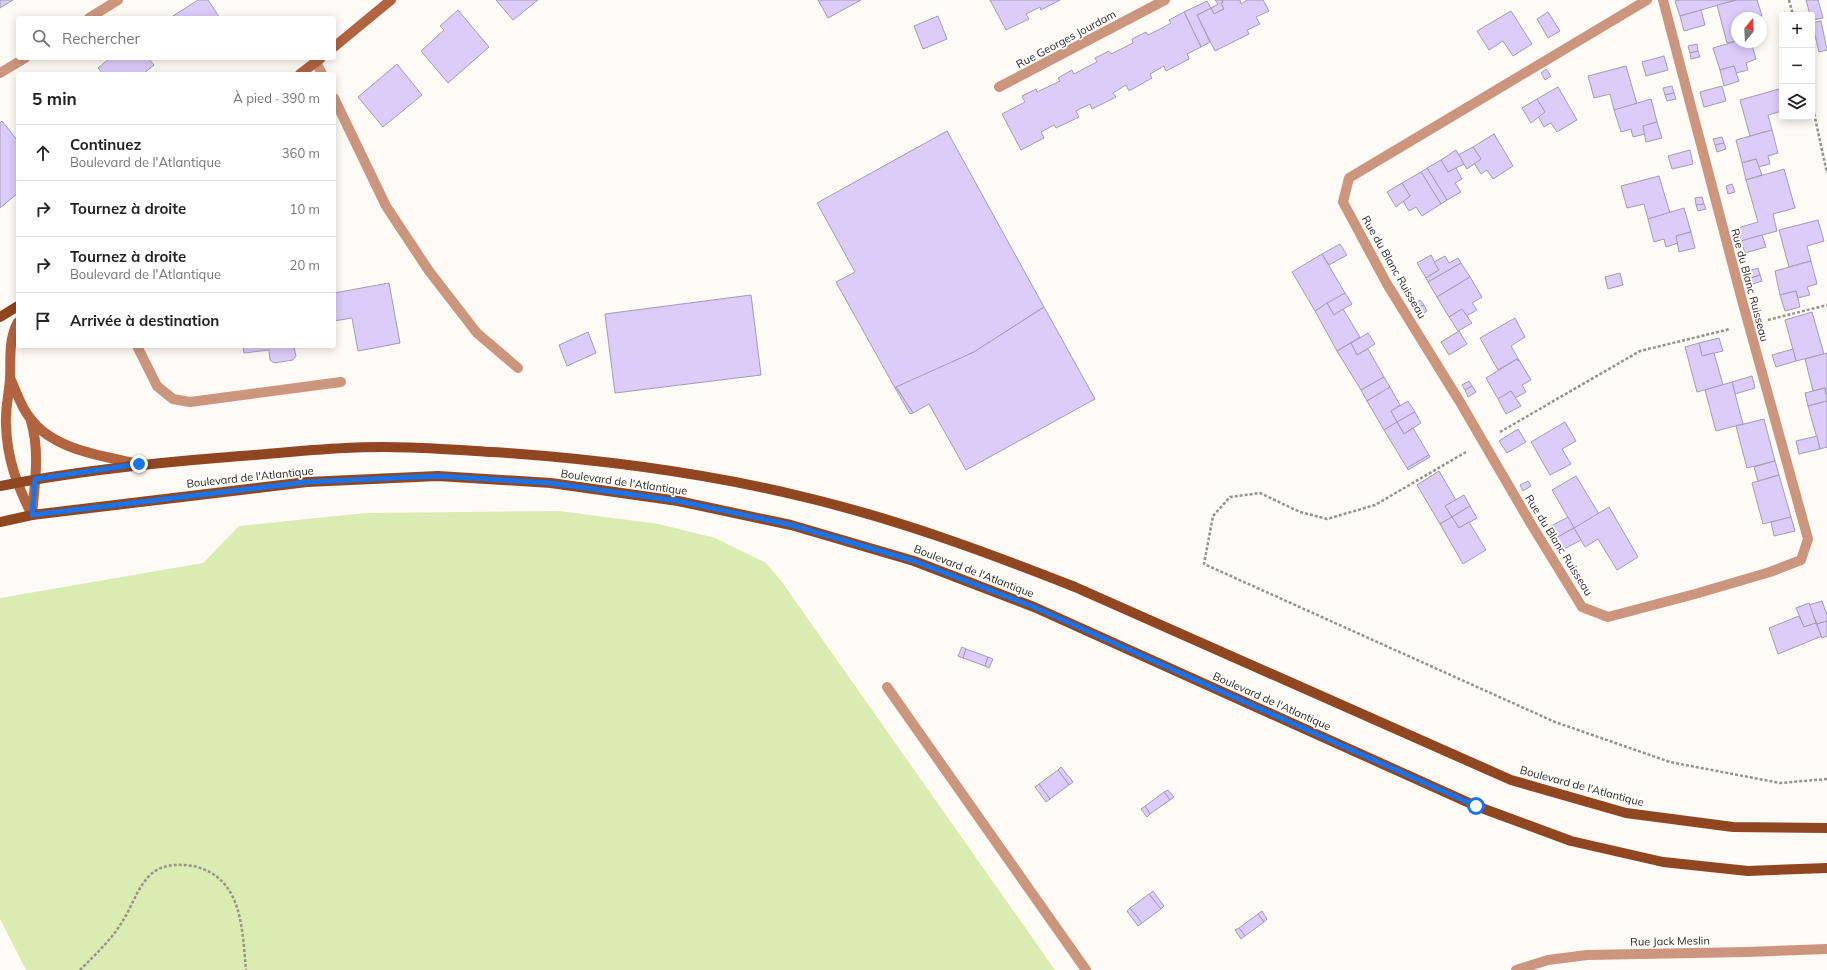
<!DOCTYPE html>
<html lang="fr">
<head>
<meta charset="utf-8">
<style>
	:root { --surface:#fff; --page:#f6f6f6; --text:#222; --muted:#767676; --line:#e0e0e0 }
	body { margin:0; font-family:Mulish,sans-serif; background:var(--page); color:var(--text) }
	.controls { position:absolute; right:12px; top:12px; display:grid; overflow:hidden; border-radius:4px; box-shadow:0 2px 10px #0003 }
	.controls button { width:36px; height:36px; display:grid; place-items:center; padding:0; border:0; border-bottom:1px solid var(--line); background:var(--surface); color:var(--text); font:20px sans-serif }
	.compass { position:absolute; left:1731px; top:12px; width:36px; height:36px; border-radius:50%; background:var(--surface); box-shadow:0 2px 10px #0003; rotate:18deg }
	.stop { position:absolute; width:12px; height:12px; margin:-9px; border:3px solid #1a73e8; border-radius:50%; background:#fff }
	.stop.end { background:#1a73e8; border-color:#fff; box-shadow:0 1px 4px #0008 }
	.list { margin:0; padding:0; list-style:none }
	h2 { display:flex; justify-content:space-between; align-items:center; height:52px; margin:0; padding:0 16px; font-size:17px }
	h2 small { font-size:13px; font-weight:400; color:var(--muted) }
	.list li { display:grid; grid-template-columns:26px 1fr auto; gap:12px; align-items:center; box-sizing:border-box; height:56px; padding:0 16px; border-top:1px solid var(--line) }
	.list b { display:block; font-size:15px; white-space:nowrap }
	.list p { margin:0; font-size:13px; white-space:nowrap; color:var(--muted) }
	.list em { font-size:13px; font-style:normal; color:var(--muted) }
	.icon { flex:none; width:22px; height:22px; fill:none; stroke:currentColor; stroke-width:2; stroke-linecap:round; stroke-linejoin:round }
	.map { position:relative; flex:none; width:1827px; height:970px; overflow:hidden }
	.search { position:absolute; background:var(--surface); box-shadow:0 2px 10px #0003; left:16px; top:16px; width:320px; height:44px; display:flex; align-items:center; gap:10px; box-sizing:border-box; padding:0 14px; border-radius:4px; color:var(--muted); font-size:15px }
	.panel { position:absolute; background:var(--surface); box-shadow:0 2px 10px #0003; left:16px; top:72px; width:320px; height:276px; border-radius:4px }
	.map>svg:first-child { display:block }
	.green { fill:#dbecb2 }
	.building { fill:#dbccf9; stroke:#a39cb2 }
	.lines { fill:none; stroke-linecap:round; stroke-linejoin:round }
	.path { stroke:#97928c; stroke-width:2.5; stroke-dasharray:3 2; stroke-linecap:butt }
	.lane { stroke:#cc967e; stroke-width:10 }
	.street { stroke:#cc967e; stroke-width:10 }
	.secondary { stroke:#b1643f; stroke-width:10 }
	.primary { stroke:#904620; stroke-width:10 }
	.route { stroke:#1a73e8; stroke-width:5 }
	.labels { text-anchor:middle; dominant-baseline:central; stroke-width:3.5; stroke-linejoin:round; paint-order:stroke }
	.street-label { font-size:11px; fill:#2c251e; stroke:#fff }
</style>
</head>
<body>
<div class="map">
<svg width="1827" height="970" viewBox="0 0 1827 970">
	<rect width="100%" height="100%" fill="#fefaf6"/>
	<path class="green" d="M 559,511 L 659,524 L 715,538 L 766,563 L 782,582 L 1055,970 L 26,970 L 0,919 L 0,598 L 203,563 L 239,526 L 365,513 Z"/>
	<g class="building">
		<path d="M 0,0 L 13,0 L 0,8 Z"/>
		<path d="M 198,0 L 208,0 L 220,18 L 170,18 Z"/>
		<path d="M 496,0 L 538,0 L 513,20 Z"/>
		<path d="M 818,0 L 861,0 L 828,18 Z"/>
		<path d="M 990,0 L 1060,0 L 1041,10 L 1040,7 L 1026,14 L 1029,19 L 1006,30 Z"/>
		<path d="M 1215,0 L 1222,0 L 1223,2 L 1221,3 L 1224,9 L 1214,14 L 1211,8 L 1218,4 Z"/>
		<path d="M 1222,0 L 1240,0 L 1241,4 L 1247,0 L 1263,0 L 1269,11 L 1256,17 L 1260,24 L 1247,30 L 1249,34 L 1215,51 L 1197,15 L 1211,8 L 1214,14 L 1224,9 L 1221,3 L 1223,2 Z"/>
		<path d="M 1680,0 L 1736,0 L 1680,16 L 1675,1 Z"/>
		<path d="M 1737,0 L 1757,0 L 1762,16 L 1737,18 L 1737,41 L 1727,43 L 1717,5 Z"/>
		<path d="M 1806,0 L 1818,0 L 1823,18 L 1812,20 L 1812,15 L 1810,15 Z"/>
		<path d="M 1207,1 L 1211,8 L 1197,15 L 1210,42 L 1201,47 L 1184,12 Z"/>
		<path d="M 458,10 L 489,47 L 448,83 L 421,51 L 444,30 L 440,26 Z"/>
		<path d="M 1701,10 L 1705,25 L 1684,31 L 1680,16 Z"/>
		<path d="M 1511,11 L 1532,44 L 1513,56 L 1503,41 L 1489,50 L 1477,31 Z"/>
		<path d="M 1184,12 L 1201,47 L 1187,54 L 1189,59 L 1166,71 L 1164,66 L 1150,74 L 1152,78 L 1129,91 L 1126,85 L 1113,93 L 1116,97 L 1092,109 L 1090,104 L 1076,111 L 1079,117 L 1056,128 L 1054,125 L 1041,132 L 1044,138 L 1021,150 L 1002,114 L 1025,102 L 1022,96 L 1036,89 L 1037,92 L 1060,81 L 1058,78 L 1072,70 L 1074,74 L 1089,66 L 1097,62 L 1095,58 L 1109,51 L 1111,54 L 1133,43 L 1132,39 L 1146,32 L 1148,35 L 1162,28 L 1171,23 L 1169,20 Z"/>
		<path d="M 1548,12 L 1560,31 L 1548,38 L 1537,19 Z"/>
		<path d="M 938,16 L 947,39 L 923,49 L 914,26 Z"/>
		<path d="M 1821,21 L 1827,50 L 1819,52 L 1812,23 Z"/>
		<path d="M 1737,41 L 1737,42 L 1751,42 L 1756,59 L 1746,63 L 1748,70 L 1736,73 L 1734,66 L 1720,70 L 1713,48 Z"/>
		<path d="M 1697,44 L 1698,51 L 1690,53 L 1688,46 Z"/>
		<path d="M 1698,51 L 1700,57 L 1691,59 L 1690,53 Z"/>
		<path d="M 1664,56 L 1668,70 L 1646,76 L 1642,62 Z"/>
		<path d="M 110,58 L 148,58 L 154,65 L 143,74 L 103,74 L 98,68 Z"/>
		<path d="M 397,64 L 422,95 L 383,127 L 358,97 Z"/>
		<path d="M 1626,66 L 1637,104 L 1614,110 L 1610,94 L 1594,98 L 1588,76 Z"/>
		<path d="M 1734,66 L 1739,81 L 1724,86 L 1720,70 Z"/>
		<path d="M 1546,69 L 1551,76 L 1545,80 L 1541,73 Z"/>
		<path d="M 1672,86 L 1674,93 L 1665,95 L 1663,88 Z"/>
		<path d="M 1722,86 L 1726,101 L 1704,107 L 1700,92 Z"/>
		<path d="M 1558,87 L 1577,120 L 1557,132 L 1551,123 L 1544,127 L 1538,116 L 1545,112 L 1537,99 Z"/>
		<path d="M 1779,89 L 1782,101 L 1782,111 L 1768,115 L 1772,130 L 1750,136 L 1740,100 Z"/>
		<path d="M 1674,93 L 1676,99 L 1667,101 L 1665,95 Z"/>
		<path d="M 1537,99 L 1545,112 L 1531,123 L 1522,108 Z"/>
		<path d="M 1651,99 L 1657,122 L 1643,126 L 1645,134 L 1633,137 L 1631,129 L 1621,132 L 1614,110 Z"/>
		<path d="M 2,121 L 18,141 L 18,193 L 0,208 L 0,123 Z"/>
		<path d="M 1657,122 L 1662,138 L 1646,142 L 1643,126 Z"/>
		<path d="M 1772,130 L 1778,153 L 1768,156 L 1770,164 L 1758,167 L 1756,159 L 1742,163 L 1736,140 Z"/>
		<path d="M 947,131 L 1044,307 L 974,352 L 909,383 L 895,388 L 836,282 L 855,272 L 817,203 Z"/>
		<path d="M 1494,134 L 1513,166 L 1493,179 L 1487,170 L 1481,174 L 1474,163 L 1481,159 L 1473,147 Z"/>
		<path d="M 1722,137 L 1724,143 L 1715,145 L 1713,139 Z"/>
		<path d="M 1724,143 L 1726,149 L 1717,152 L 1715,145 Z"/>
		<path d="M 1473,147 L 1481,159 L 1467,169 L 1458,155 Z"/>
		<path d="M 1456,150 L 1464,164 L 1448,172 L 1441,160 Z"/>
		<path d="M 1690,150 L 1693,164 L 1672,169 L 1668,156 Z"/>
		<path d="M 1756,159 L 1762,175 L 1746,180 L 1742,163 Z"/>
		<path d="M 1441,160 L 1448,172 L 1456,168 L 1462,179 L 1455,183 L 1461,192 L 1447,200 L 1427,168 Z"/>
		<path d="M 1427,168 L 1447,200 L 1441,204 L 1421,172 Z"/>
		<path d="M 1784,169 L 1795,208 L 1773,214 L 1777,231 L 1741,241 L 1738,228 L 1758,222 L 1746,180 Z"/>
		<path d="M 1421,172 L 1441,204 L 1422,216 L 1416,207 L 1409,211 L 1403,201 L 1410,196 L 1402,183 Z"/>
		<path d="M 1659,176 L 1670,213 L 1648,219 L 1644,204 L 1627,208 L 1621,186 Z"/>
		<path d="M 1402,183 L 1410,196 L 1396,207 L 1387,192 Z"/>
		<path d="M 1732,184 L 1735,192 L 1728,194 L 1726,186 Z"/>
		<path d="M 1702,197 L 1704,204 L 1696,205 L 1695,198 Z"/>
		<path d="M 1704,204 L 1706,209 L 1698,211 L 1696,205 Z"/>
		<path d="M 1684,208 L 1691,232 L 1676,236 L 1678,243 L 1666,247 L 1664,239 L 1654,242 L 1648,219 Z"/>
		<path d="M 1818,220 L 1824,241 L 1807,246 L 1811,261 L 1789,267 L 1779,230 Z"/>
		<path d="M 1691,232 L 1695,248 L 1679,252 L 1676,236 Z"/>
		<path d="M 1762,235 L 1766,247 L 1745,253 L 1741,241 Z"/>
		<path d="M 1340,244 L 1347,255 L 1329,265 L 1322,254 Z"/>
		<path d="M 1322,254 L 1345,293 L 1315,311 L 1292,272 Z"/>
		<path d="M 1431,255 L 1439,270 L 1426,278 L 1417,263 Z"/>
		<path d="M 1445,256 L 1449,263 L 1458,258 L 1461,263 L 1428,282 L 1426,278 L 1439,270 L 1434,262 Z"/>
		<path d="M 1811,261 L 1817,284 L 1807,287 L 1810,295 L 1798,298 L 1796,291 L 1780,295 L 1775,271 Z"/>
		<path d="M 1461,263 L 1470,277 L 1437,297 L 1428,282 Z"/>
		<path d="M 1758,268 L 1760,275 L 1751,278 L 1749,271 Z"/>
		<path d="M 1620,273 L 1623,285 L 1608,289 L 1605,277 Z"/>
		<path d="M 1760,275 L 1762,281 L 1753,284 L 1751,278 Z"/>
		<path d="M 1470,277 L 1482,297 L 1472,303 L 1477,310 L 1466,316 L 1462,309 L 1449,317 L 1437,297 Z"/>
		<path d="M 389,283 L 400,343 L 358,351 L 352,318 L 334,321 L 334,293 Z"/>
		<path d="M 1796,291 L 1800,307 L 1785,311 L 1780,295 Z"/>
		<path d="M 1345,293 L 1352,304 L 1334,315 L 1327,303 Z"/>
		<path d="M 751,295 L 761,375 L 615,393 L 605,314 Z"/>
		<path d="M 1420,300 L 1424,305 L 1416,309 L 1413,304 Z"/>
		<path d="M 1327,303 L 1334,315 L 1343,309 L 1360,337 L 1337,351 L 1315,311 Z"/>
		<path d="M 1424,305 L 1427,311 L 1420,315 L 1416,309 Z"/>
		<path d="M 1044,307 L 1095,399 L 966,470 L 929,404 L 913,413 L 896,387 L 974,352 Z"/>
		<path d="M 1462,309 L 1472,323 L 1458,331 L 1449,317 Z"/>
		<path d="M 1812,312 L 1824,354 L 1796,361 L 1785,320 Z"/>
		<path d="M 1515,318 L 1525,337 L 1511,346 L 1519,360 L 1518,361 L 1517,359 L 1498,370 L 1480,338 Z"/>
		<path d="M 1459,331 L 1467,344 L 1449,355 L 1441,342 Z"/>
		<path d="M 588,332 L 596,353 L 567,366 L 559,345 Z"/>
		<path d="M 1368,333 L 1375,344 L 1357,355 L 1351,343 Z"/>
		<path d="M 1719,338 L 1723,351 L 1702,356 L 1699,343 Z"/>
		<path d="M 1351,343 L 1357,355 L 1368,349 L 1384,377 L 1361,390 L 1337,351 Z"/>
		<path d="M 1699,343 L 1702,356 L 1714,353 L 1723,385 L 1697,392 L 1685,347 Z"/>
		<path d="M 243,346 L 305,346 L 294,347 L 296,356 L 293,360 L 274,363 L 270,360 L 269,350 L 244,353 Z"/>
		<path d="M 1793,349 L 1796,361 L 1776,367 L 1772,355 Z"/>
		<path d="M 1827,353 L 1827,395 L 1825,388 L 1813,391 L 1805,359 Z"/>
		<path d="M 1517,359 L 1518,361 L 1519,360 L 1531,380 L 1522,385 L 1526,392 L 1515,398 L 1511,391 L 1498,399 L 1486,378 Z"/>
		<path d="M 1752,376 L 1755,388 L 1735,394 L 1732,382 Z"/>
		<path d="M 1384,377 L 1390,387 L 1367,401 L 1361,390 Z"/>
		<path d="M 1469,381 L 1472,386 L 1465,390 L 1462,385 Z"/>
		<path d="M 1732,382 L 1743,424 L 1716,431 L 1705,390 Z"/>
		<path d="M 1472,386 L 1476,392 L 1468,397 L 1465,390 Z"/>
		<path d="M 896,387 L 913,413 L 910,414 L 895,388 Z"/>
		<path d="M 1390,387 L 1400,405 L 1391,411 L 1397,422 L 1384,430 L 1367,401 Z"/>
		<path d="M 1825,388 L 1827,401 L 1808,406 L 1805,393 Z"/>
		<path d="M 1511,391 L 1521,406 L 1506,414 L 1498,399 Z"/>
		<path d="M 1408,401 L 1415,412 L 1397,422 L 1391,411 Z"/>
		<path d="M 1827,401 L 1827,447 L 1820,449 L 1808,406 Z"/>
		<path d="M 1415,412 L 1421,423 L 1404,434 L 1397,422 Z"/>
		<path d="M 1764,419 L 1775,461 L 1747,468 L 1736,426 Z"/>
		<path d="M 1397,422 L 1404,434 L 1413,428 L 1429,455 L 1407,468 L 1384,430 Z"/>
		<path d="M 1565,422 L 1576,441 L 1562,449 L 1571,464 L 1550,475 L 1531,442 Z"/>
		<path d="M 1518,429 L 1526,442 L 1507,453 L 1499,441 Z"/>
		<path d="M 1817,436 L 1820,449 L 1799,454 L 1796,441 Z"/>
		<path d="M 1429,455 L 1430,457 L 1408,470 L 1407,468 Z"/>
		<path d="M 1775,461 L 1779,475 L 1758,481 L 1754,467 Z"/>
		<path d="M 1439,471 L 1456,500 L 1445,506 L 1452,517 L 1440,524 L 1417,485 Z"/>
		<path d="M 1779,475 L 1791,517 L 1763,524 L 1752,483 Z"/>
		<path d="M 1576,476 L 1599,514 L 1574,528 L 1552,490 Z"/>
		<path d="M 1528,481 L 1531,486 L 1523,491 L 1520,485 Z"/>
		<path d="M 1464,495 L 1470,506 L 1452,517 L 1445,506 Z"/>
		<path d="M 1470,506 L 1477,518 L 1459,528 L 1452,517 Z"/>
		<path d="M 1609,507 L 1638,557 L 1617,570 L 1598,539 L 1585,547 L 1574,528 Z"/>
		<path d="M 1452,517 L 1459,528 L 1469,522 L 1486,550 L 1463,564 L 1440,524 Z"/>
		<path d="M 1568,517 L 1574,528 L 1556,538 L 1549,527 Z"/>
		<path d="M 1791,517 L 1795,531 L 1774,536 L 1771,522 Z"/>
		<path d="M 1574,528 L 1581,540 L 1562,550 L 1556,538 Z"/>
		<path d="M 1822,601 L 1827,615 L 1827,621 L 1817,624 L 1809,605 Z"/>
		<path d="M 1809,603 L 1816,623 L 1804,627 L 1796,608 Z"/>
		<path d="M 1799,616 L 1804,627 L 1816,623 L 1822,636 L 1778,654 L 1769,628 Z"/>
		<path d="M 1827,621 L 1827,636 L 1822,638 L 1817,624 Z"/>
		<path d="M 962,647 L 966,649 L 963,658 L 958,656 Z"/>
		<path d="M 966,649 L 988,657 L 985,666 L 963,658 Z"/>
		<path d="M 988,657 L 993,659 L 989,668 L 985,666 Z"/>
		<path d="M 1061,767 L 1073,782 L 1069,785 L 1058,770 Z"/>
		<path d="M 1058,770 L 1069,785 L 1050,799 L 1039,784 Z"/>
		<path d="M 1039,784 L 1050,799 L 1046,802 L 1035,787 Z"/>
		<path d="M 1168,790 L 1174,797 L 1170,800 L 1164,792 Z"/>
		<path d="M 1164,792 L 1170,800 L 1150,814 L 1145,806 Z"/>
		<path d="M 1145,806 L 1150,814 L 1147,817 L 1141,809 Z"/>
		<path d="M 1153,891 L 1164,906 L 1161,909 L 1149,894 Z"/>
		<path d="M 1149,894 L 1161,909 L 1142,923 L 1130,908 Z"/>
		<path d="M 1130,908 L 1142,923 L 1138,926 L 1127,911 Z"/>
		<path d="M 1262,911 L 1267,919 L 1264,922 L 1258,914 Z"/>
		<path d="M 1258,914 L 1264,922 L 1245,936 L 1239,928 Z"/>
		<path d="M 1239,928 L 1245,936 L 1241,939 L 1235,930 Z"/>
	</g>
	<g class="lines">
		<g class="path">
			<path d="M 1789,0 L 1793,15"/>
			<path d="M 1812,104 L 1827,173"/>
			<path d="M 1768,320 L 1827,305"/>
			<path d="M 1500,432 L 1640,351 L 1730,329"/>
			<path d="M 1466,452 L 1375,505 L 1327,519 L 1300,512 L 1260,493 L 1230,497 L 1213,516 L 1204,564 L 1555,722 L 1670,762 L 1780,783 L 1827,779"/>
			<path d="M 80,970 C 95,955 111,940 122,922 C 133,906 138,883 155,871 C 166,864 180,864 193,866 C 243,877 242,929 246,970"/>
		</g>
		<g class="lane">
			<path d="M 316,62 L 322,74"/>
			<path d="M 334,98 L 386,206 L 429,271 L 477,333 L 518,368"/>
			<path d="M 137,346 L 157,386 L 173,399 L 190,402 L 341,382"/>
			<path d="M 887,687 L 1086,970"/>
		</g>
		<g class="street">
			<path d="M 1647,0 L 1349,178 L 1343,202 L 1387,284 L 1460,402 L 1531,524 L 1582,607 L 1608,617 L 1695,594 L 1770,572 L 1801,560 L 1808,539 L 1743,304 L 1663,0"/>
			<path d="M 89,18 L 118,0"/>
			<path d="M 0,73 L 25,58"/>
			<path d="M 999,87 L 1165,0"/>
			<path d="M 1516,970 L 1548,960 L 1587,955 L 1747,952 L 1827,949"/>
		</g>
		<g class="secondary">
			<path d="M 334,47 L 391,0"/>
			<path d="M 300,74 L 321,58"/>
			<path d="M 18,322 C 8,340 11,359 10,379 C 9,394 5,410 6,425 C 7,459 17,485 32,515"/>
			<path d="M 11,380 C 17,393 21,407 30,418 C 53,450 103,456 139,464"/>
			<path d="M 31,421 C 40,452 35,482 32,514"/>
		</g>
		<g class="primary">
			<path d="M 0,317 L 18,306"/>
			<path d="M 0,486 C 76,471 152,463 229,457 C 268,454 306,450 345,448 C 394,445 444,449 493,452 C 598,459 702,472 804,497 C 897,519 986,552 1075,587 L 1511,780 L 1626,813 L 1733,827 L 1827,828"/>
			<path d="M 0,522 L 32,515 L 307,482 L 438,476 L 551,483 L 678,501 L 791,525 L 914,561 L 1034,607 L 1476,806 L 1571,841 L 1663,862 L 1748,871 L 1827,868"/>
		</g>
	</g>
	<g class="lines">
		<path class="route" d="M 139,464 L 35,479 L 32,515 L 307,482 L 438,476 L 550,483 L 678,501 L 791,525 L 914,561 L 1034,607 L 1476,806"/>
	</g>
	<g class="labels">
		<g class="street-label">
			<text transform="translate(1066 39) rotate(-28)">Rue Georges Jourdam</text>
			<text transform="translate(1394 267) rotate(60)">Rue du Blanc Ruisseau</text>
			<text transform="translate(1750 285) rotate(75)">Rue du Blanc Ruisseau</text>
			<text transform="translate(250 477) rotate(-6)">Boulevard de l'Atlantique</text>
			<text transform="translate(624 482) rotate(8)">Boulevard de l'Atlantique</text>
			<text transform="translate(1559 545) rotate(58)">Rue du Blanc Ruisseau</text>
			<text transform="translate(974 571) rotate(21)">Boulevard de l'Atlantique</text>
			<text transform="translate(1272 701) rotate(24)">Boulevard de l'Atlantique</text>
			<text transform="translate(1582 786) rotate(15)">Boulevard de l'Atlantique</text>
			<text transform="translate(1670 941) rotate(-1)">Rue Jack Meslin</text>
		</g>
	</g>
</svg>
<div class="controls">
<button>+</button>
<button>−</button>
<button><svg class="icon" aria-label="layers" viewBox="0 0 24 24"><path d="M12 4l9 5-9 5-9-5zM3 14l9 5 9-5"/></svg></button>
</div>
<svg class="compass" viewBox="-18 -18 36 36"><path d="M0-13l5 13h-10z" fill="#e53935"/><path d="M0 13l5-13h-10z" fill="#767676"/></svg>
<div class="stop" style="left:1476px;top:806px"></div>
<div class="stop end" style="left:139px;top:464px"></div>
<div class="search"><svg class="icon" aria-label="search" viewBox="0 0 24 24"><circle cx="10" cy="10" r="6"/><path d="M15 15l6 6"/></svg>Rechercher</div>
<section class="panel">
<h2>5 min<small>À pied · 390 m</small></h2>
<ul class="list">
<li><svg class="icon" aria-label="ahead" viewBox="0 0 24 24"><path d="M12 20V5M6 11l6-6 6 6"/></svg><div><b>Continuez</b><p>Boulevard de l'Atlantique</p></div><em>360 m</em></li>
<li><svg class="icon" aria-label="right" viewBox="0 0 24 24"><path d="M7 20v-9h11M14 6l5 5-5 5"/></svg><div><b>Tournez à droite</b></div><em>10 m</em></li>
<li><svg class="icon" aria-label="right" viewBox="0 0 24 24"><path d="M7 20v-9h11M14 6l5 5-5 5"/></svg><div><b>Tournez à droite</b><p>Boulevard de l'Atlantique</p></div><em>20 m</em></li>
<li><svg class="icon" aria-label="arrive" viewBox="0 0 24 24"><path d="M6 21V4h12l-3 4 3 4H6"/></svg><div><b>Arrivée à destination</b></div></li>
</ul>
</section>
</div>
</body>
</html>
